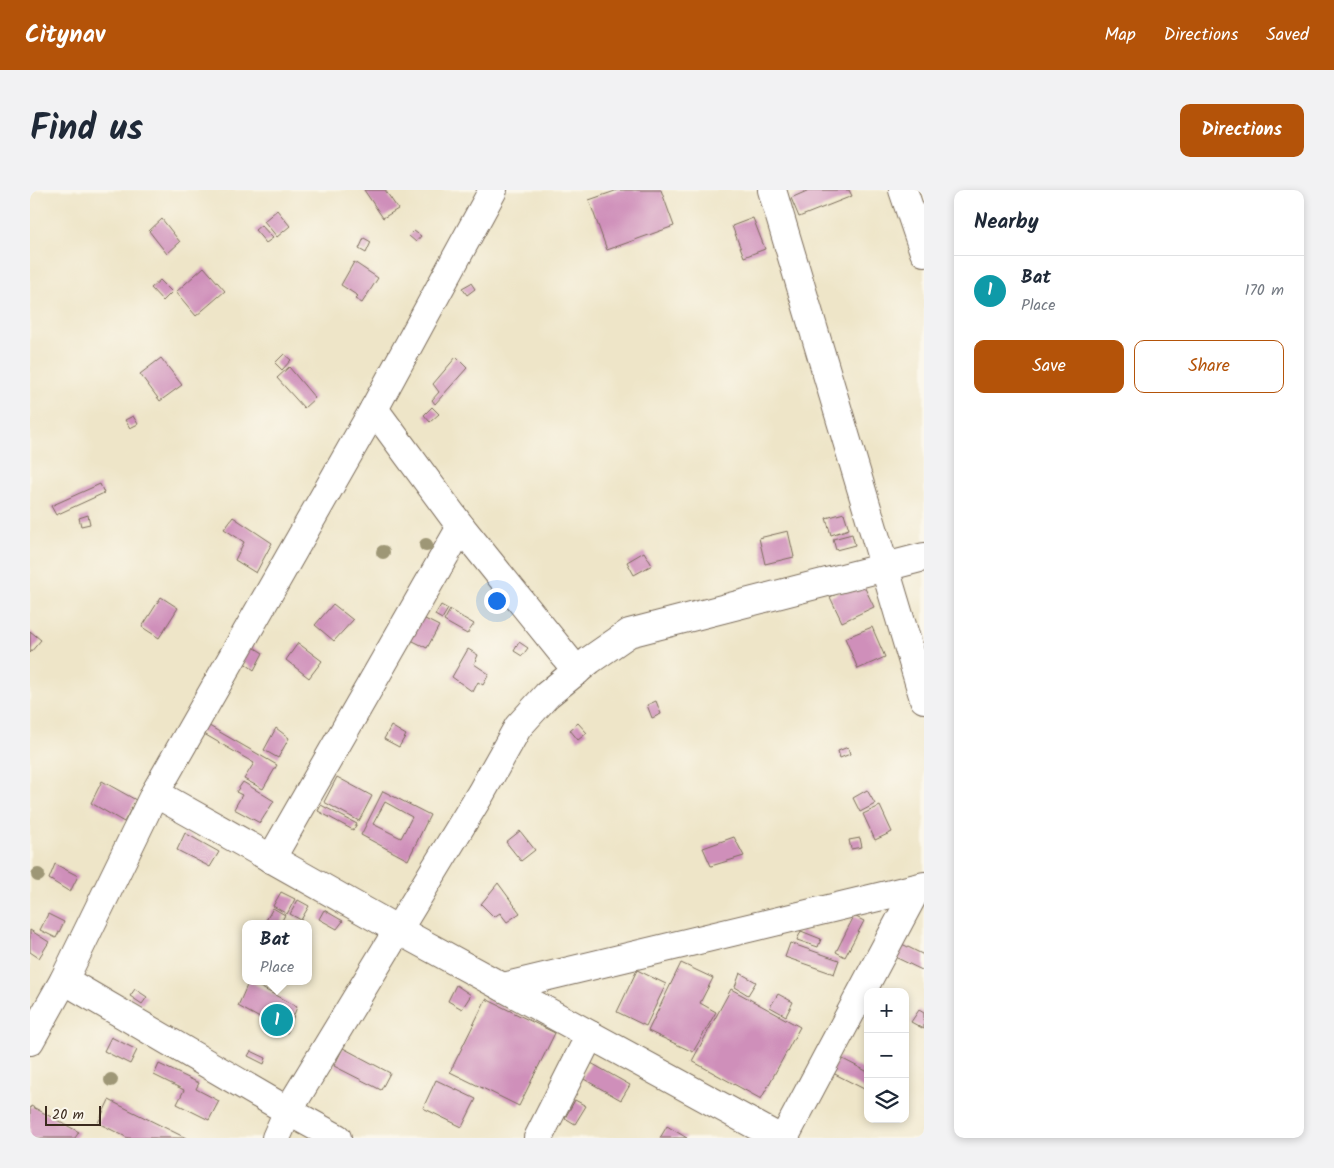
<!DOCTYPE html>
<html lang="en">
<head>
<meta charset="utf-8">
<style>
	:root { --surface:#fff; --page:#f2f2f3; --text:#1f2937; --muted:#747a83; --line:#e0e1e3; --accent:#b45309 }
	body { margin:0; font-family:Kalam,sans-serif; background:var(--page); color:var(--text) }
	.controls { position:absolute; right:15px; bottom:15px; display:grid; overflow:hidden; border-radius:10px; box-shadow:0 2px 8px #0003 }
	.controls button { width:45px; height:45px; display:grid; place-items:center; padding:0; border:0; border-bottom:1px solid var(--line); background:var(--surface); color:var(--text); font:25px sans-serif }
	.scale { position:absolute; left:15px; bottom:12px; width:56px; box-sizing:border-box; padding-left:5px; border:2px solid #3b2a1e; border-top:0; font-size:14px; line-height:18px; white-space:nowrap; color:#3b2a1e; -webkit-text-stroke:4px #fbf7ec; paint-order:stroke }
	.you { position:absolute; left:466px; top:410px; width:18px; height:18px; margin:-12px; border:4px solid #fff; border-radius:50%; background:#1a73e8; box-shadow:0 0 0 8px #1a73e833 }
	.badge { display:grid; place-items:center; width:32px; height:32px; border-radius:50%; background:var(--accent); color:#fff; font-size:16px; font-weight:700 }
	.pin { position:absolute; translate:-50% -50%; border:2px solid #fff; box-shadow:0 1px 5px #0006 }
	.popup { position:absolute; left:212px; top:730px; width:70px; height:65px; box-sizing:border-box; display:grid; place-content:center; border-radius:10px; background:var(--surface); filter:drop-shadow(0 1px 4px #0005); font-size:16px; white-space:nowrap; color:var(--muted) }
	.popup b { font-size:19px; color:var(--text) }
	.popup::after { content:''; position:absolute; left:50%; top:100%; margin-left:-10px; border:10px solid transparent; border-top-color:var(--surface) }
	.list { margin:0; padding:0; list-style:none }
	h2 { display:flex; justify-content:space-between; align-items:center; height:65px; margin:0; padding:0 20px; font-size:21px }
	h2 small { font-size:16px; font-weight:400; color:var(--muted) }
	.list li { display:grid; grid-template-columns:32px 1fr auto; gap:15px; align-items:center; box-sizing:border-box; height:70px; padding:0 20px; border-top:1px solid var(--line) }
	.list b { display:block; font-size:19px; white-space:nowrap }
	.list p { margin:0; font-size:16px; white-space:nowrap; color:var(--muted) }
	.list em { font-size:16px; font-style:normal; color:var(--muted) }
	.actions { display:flex; gap:10px; padding:15px 20px }
	.actions a { flex:1; padding:11px 0; border:1px solid var(--accent); border-radius:10px; text-align:center; font-size:18px; color:var(--accent) }
	.actions .main { background:var(--accent); color:#fff }
	.icon { flex:none; width:28px; height:28px; fill:none; stroke:currentColor; stroke-width:2; stroke-linecap:round; stroke-linejoin:round }
	.map { position:relative; flex:none; width:894px; height:948px; overflow:hidden; border-radius:10px }
	header { display:flex; align-items:center; gap:30px; box-sizing:border-box; height:70px; padding:0 25px; background:var(--accent); color:#fff }
	header strong { font-size:24px }
	nav { display:flex; gap:28px; margin-inline-start:auto; font-size:18px }
	.intro { display:flex; align-items:center; justify-content:space-between; box-sizing:border-box; height:120px; padding:0 30px }
	h1 { margin:0; font-size:35px }
	.button { padding:12px 22px; border-radius:10px; background:var(--accent); color:#fff; font-size:18px; font-weight:700 }
	main { display:flex; gap:30px; padding:0 30px }
	aside { flex:1; background:var(--surface); border-radius:10px; box-shadow:0 2px 8px #0003 }
	.map>svg:first-child { display:block }
	.building { fill:#cf8fba; fill-rule:evenodd }
	.lines { fill:none; stroke-linecap:round; stroke-linejoin:round }
	.minor-casing { stroke:#7a6b5a; stroke-width:30 }
	.minor { stroke:#fff; stroke-width:28 }
	.tree { fill:#9e9776 }
</style>
</head>
<body>
<header>
<strong>Citynav</strong>
<nav><a>Map</a><a>Directions</a><a>Saved</a></nav>
</header>
<div class="intro"><h1>Find us</h1><a class="button">Directions</a></div>
<main>
<div class="map">
<svg width="894" height="948" viewBox="0 0 894 948">
	<rect width="100%" height="100%" fill="#fbf7ec"/>
	<filter id="ink" filterUnits="userSpaceOnUse"><feTurbulence type="fractalNoise" baseFrequency=".02" numOctaves="2"/><feDisplacementMap in="SourceGraphic" scale="10" xChannelSelector="R" yChannelSelector="G"/><feConvolveMatrix kernelMatrix="1 2 1 2 8 2 1 2 1" color-interpolation-filters="sRGB"/></filter>
	<filter id="wash" filterUnits="userSpaceOnUse"><feTurbulence type="fractalNoise" baseFrequency=".0096" numOctaves="4" result="noise"/><feDisplacementMap in="SourceGraphic" scale="20" xChannelSelector="R" yChannelSelector="G"/><feGaussianBlur stdDeviation="1.12" result="paint"/><feColorMatrix in="noise" values="0 0 0 0 0 0 0 0 0 0 0 0 0 0 0 0 0 1.4 0 .05"/><feComposite in="paint" operator="in"/></filter>
	<g filter="url(#wash)">
		<rect width="100%" height="100%" fill="#eee5c8"/>
		<g id="blocks">
			<g class="building">
				<path d="M 334,0 L 355,0 L 368,19 L 353,28 Z"/>
				<path d="M 588,0 L 631,0 L 644,36 L 577,60 L 559,10 Z"/>
				<path d="M 779,0 L 819,0 L 822,6 L 769,27 L 761,8 Z"/>
				<path d="M 247,20 L 260,36 L 247,47 L 234,31 Z"/>
				<path d="M 723,28 L 735,59 L 714,67 L 702,36 Z"/>
				<path d="M 132,29 L 150,52 L 137,64 L 119,41 Z"/>
				<path d="M 231,35 L 243,48 L 236,53 L 225,40 Z"/>
				<path d="M 384,41 L 391,46 L 386,52 L 379,46 Z"/>
				<path d="M 334,48 L 341,52 L 336,63 L 329,59 Z"/>
				<path d="M 324,72 L 348,88 L 332,113 L 325,109 L 328,106 L 311,95 Z"/>
				<path d="M 174,77 L 195,101 L 166,126 L 146,102 Z"/>
				<path d="M 130,90 L 142,102 L 133,111 L 121,98 Z"/>
				<path d="M 441,93 L 445,99 L 437,105 L 432,98 Z"/>
				<path d="M 254,164 L 261,170 L 252,180 L 245,173 Z"/>
				<path d="M 426,167 L 437,178 L 405,214 L 402,210 L 409,202 L 403,194 Z"/>
				<path d="M 131,168 L 152,195 L 130,211 L 110,184 Z"/>
				<path d="M 259,177 L 285,208 L 274,218 L 247,188 Z"/>
				<path d="M 402,217 L 409,224 L 400,232 L 394,225 Z"/>
				<path d="M 103,226 L 108,234 L 100,238 L 95,230 Z"/>
				<path d="M 70,294 L 74,303 L 26,325 L 21,316 Z"/>
				<path d="M 814,323 L 819,339 L 801,345 L 796,328 Z"/>
				<path d="M 58,325 L 60,334 L 51,336 L 49,328 Z"/>
				<path d="M 203,327 L 242,353 L 226,383 L 205,370 L 214,352 L 194,339 Z"/>
				<path d="M 758,341 L 764,367 L 735,374 L 729,348 Z"/>
				<path d="M 822,344 L 825,355 L 806,360 L 803,349 Z"/>
				<path d="M 614,362 L 622,375 L 604,385 L 597,372 Z"/>
				<path d="M 832,392 L 844,417 L 812,432 L 800,407 Z"/>
				<path d="M 131,407 L 148,418 L 129,448 L 112,437 Z"/>
				<path d="M 303,414 L 323,430 L 304,451 L 285,435 Z"/>
				<path d="M 411,415 L 418,419 L 412,429 L 405,425 Z"/>
				<path d="M 420,420 L 444,434 L 437,444 L 414,431 Z"/>
				<path d="M 387,425 L 409,436 L 397,458 L 375,447 Z"/>
				<path d="M 842,437 L 855,467 L 828,479 L 815,448 Z"/>
				<path d="M 0,441 L 11,450 L 0,463 Z"/>
				<path d="M 214,451 L 233,463 L 224,480 L 205,466 Z"/>
				<path d="M 489,452 L 498,458 L 492,466 L 484,461 Z"/>
				<path d="M 268,453 L 292,471 L 279,488 L 256,470 Z"/>
				<path d="M 438,459 L 448,465 L 444,474 L 459,484 L 453,495 L 448,492 L 443,502 L 422,487 Z"/>
				<path d="M 626,511 L 631,524 L 622,528 L 617,515 Z"/>
				<path d="M 174,533 L 247,575 L 233,599 L 214,589 L 224,573 L 169,541 Z"/>
				<path d="M 548,533 L 557,543 L 548,550 L 540,540 Z"/>
				<path d="M 361,536 L 376,545 L 369,557 L 354,549 Z"/>
				<path d="M 246,538 L 259,548 L 248,568 L 234,560 Z"/>
				<path d="M 818,557 L 820,564 L 810,568 L 808,561 Z"/>
				<path d="M 307,587 L 342,606 L 329,631 L 294,612 Z"/>
				<path d="M 72,591 L 106,610 L 94,632 L 61,613 Z"/>
				<path d="M 213,592 L 244,611 L 230,633 L 204,619 L 212,605 L 206,602 Z"/>
				<path d="M 837,600 L 845,614 L 830,622 L 823,608 Z"/>
				<path d="M 353,601 L 400,625 L 378,670 L 331,645 ZM 355,612 L 382,627 L 371,648 L 343,634 Z"/>
				<path d="M 291,615 L 327,634 L 323,640 L 288,621 Z"/>
				<path d="M 850,616 L 862,642 L 845,650 L 833,624 Z"/>
				<path d="M 490,641 L 505,660 L 491,671 L 476,652 Z"/>
				<path d="M 155,643 L 189,662 L 180,677 L 147,660 Z"/>
				<path d="M 704,647 L 714,666 L 681,676 L 673,658 Z"/>
				<path d="M 830,648 L 832,657 L 821,659 L 819,650 Z"/>
				<path d="M 25,674 L 48,686 L 40,702 L 19,689 Z"/>
				<path d="M 468,693 L 490,723 L 477,732 L 470,723 L 464,727 L 451,714 Z"/>
				<path d="M 251,702 L 265,709 L 257,724 L 243,716 Z"/>
				<path d="M 268,710 L 279,716 L 271,730 L 260,724 Z"/>
				<path d="M 243,718 L 255,725 L 250,734 L 234,734 Z"/>
				<path d="M 294,720 L 313,731 L 307,739 L 289,729 Z"/>
				<path d="M 18,724 L 34,732 L 26,748 L 10,740 Z"/>
				<path d="M 824,726 L 834,731 L 815,767 L 806,762 Z"/>
				<path d="M 0,740 L 19,752 L 9,768 L 0,762 Z"/>
				<path d="M 771,741 L 791,749 L 788,757 L 767,750 Z"/>
				<path d="M 760,753 L 809,770 L 804,784 L 755,767 Z"/>
				<path d="M 870,753 L 894,765 L 894,781 L 863,766 Z"/>
				<path d="M 651,773 L 683,788 L 670,813 L 686,822 L 663,862 L 618,841 Z"/>
				<path d="M 607,780 L 636,794 L 616,836 L 587,822 Z"/>
				<path d="M 710,783 L 726,792 L 718,805 L 705,797 Z"/>
				<path d="M 219,791 L 267,817 L 257,843 L 208,816 Z"/>
				<path d="M 426,795 L 441,805 L 432,819 L 418,811 Z"/>
				<path d="M 105,799 L 117,807 L 112,814 L 100,806 Z"/>
				<path d="M 701,799 L 770,837 L 731,909 L 662,871 Z"/>
				<path d="M 748,804 L 763,812 L 756,826 L 740,817 Z"/>
				<path d="M 456,809 L 525,843 L 489,916 L 420,882 Z"/>
				<path d="M 889,820 L 894,823 L 894,839 L 881,832 Z"/>
				<path d="M 81,847 L 107,860 L 100,874 L 74,861 Z"/>
				<path d="M 313,858 L 360,883 L 351,900 L 304,876 Z"/>
				<path d="M 221,861 L 236,868 L 234,874 L 218,866 Z"/>
				<path d="M 809,867 L 838,882 L 838,901 L 801,882 Z"/>
				<path d="M 561,873 L 600,895 L 591,910 L 552,888 Z"/>
				<path d="M 129,874 L 169,893 L 166,899 L 189,911 L 179,930 L 147,914 L 154,900 L 124,885 Z"/>
				<path d="M 406,890 L 446,909 L 432,937 L 393,918 Z"/>
				<path d="M 79,910 L 156,948 L 98,948 L 68,933 Z"/>
				<path d="M 545,910 L 556,916 L 545,934 L 535,928 Z"/>
				<path d="M 1,916 L 49,942 L 45,948 L 0,948 L 0,918 Z"/>
				<path d="M 637,936 L 657,948 L 630,948 Z"/>
			</g>
		</g>
	</g>
	<g filter="url(#ink)">
		<use href="#blocks" fill-opacity="0" stroke="#7a6b5a" stroke-width="1"/>
		<g class="lines">
			<g class="minor-casing">
				<g id="minor">
					<path d="M 742,0 L 894,509"/>
					<path d="M 873,0 L 894,62"/>
					<path d="M 344,219 L 431,337 L 547,481"/>
					<path d="M 125,603 L 368,740 L 749,948"/>
					<path d="M 241,669 L 431,337"/>
					<path d="M 34,790 L 258,921 L 307,948"/>
					<path d="M 473,797 L 894,696"/>
					<path d="M 0,851 L 34,790 L 125,603 L 344,219 L 463,0"/>
					<path d="M 246,948 L 258,921 L 451,603 L 488,537 L 517,505 L 560,470 L 599,443 L 894,367"/>
					<path d="M 508,948 L 560,845"/>
					<path d="M 754,948 L 887,698"/>
				</g>
			</g>
			<use href="#minor" class="minor"/>
		</g>
		<g class="tree">
			<circle cx="396" cy="355" r="7"/>
			<circle cx="353" cy="362" r="7"/>
			<circle cx="8" cy="685" r="7"/>
			<circle cx="81" cy="890" r="7"/>
		</g>
	</g>
</svg>
<div class="controls">
<button>+</button>
<button>−</button>
<button><svg class="icon" aria-label="layers" viewBox="0 0 24 24"><path d="M12 4l9 5-9 5-9-5zM3 14l9 5 9-5"/></svg></button>
</div>
<div class="scale">20 m</div>
<div class="you"></div>
<div class="pin badge" style="left:247px;top:830px;background:#0f9aa8">1</div>
<div class="popup"><b>Bat</b>Place</div>
</div>
<aside>
<h2>Nearby<small></small></h2>
<ul class="list">
<li><span class="badge" style="background:#0f9aa8">1</span><div><b>Bat</b><p>Place</p></div><em>170 m</em></li>
</ul>
<div class="actions"><a class="main">Save</a><a>Share</a></div>
</aside>
</main>
</body>
</html>
